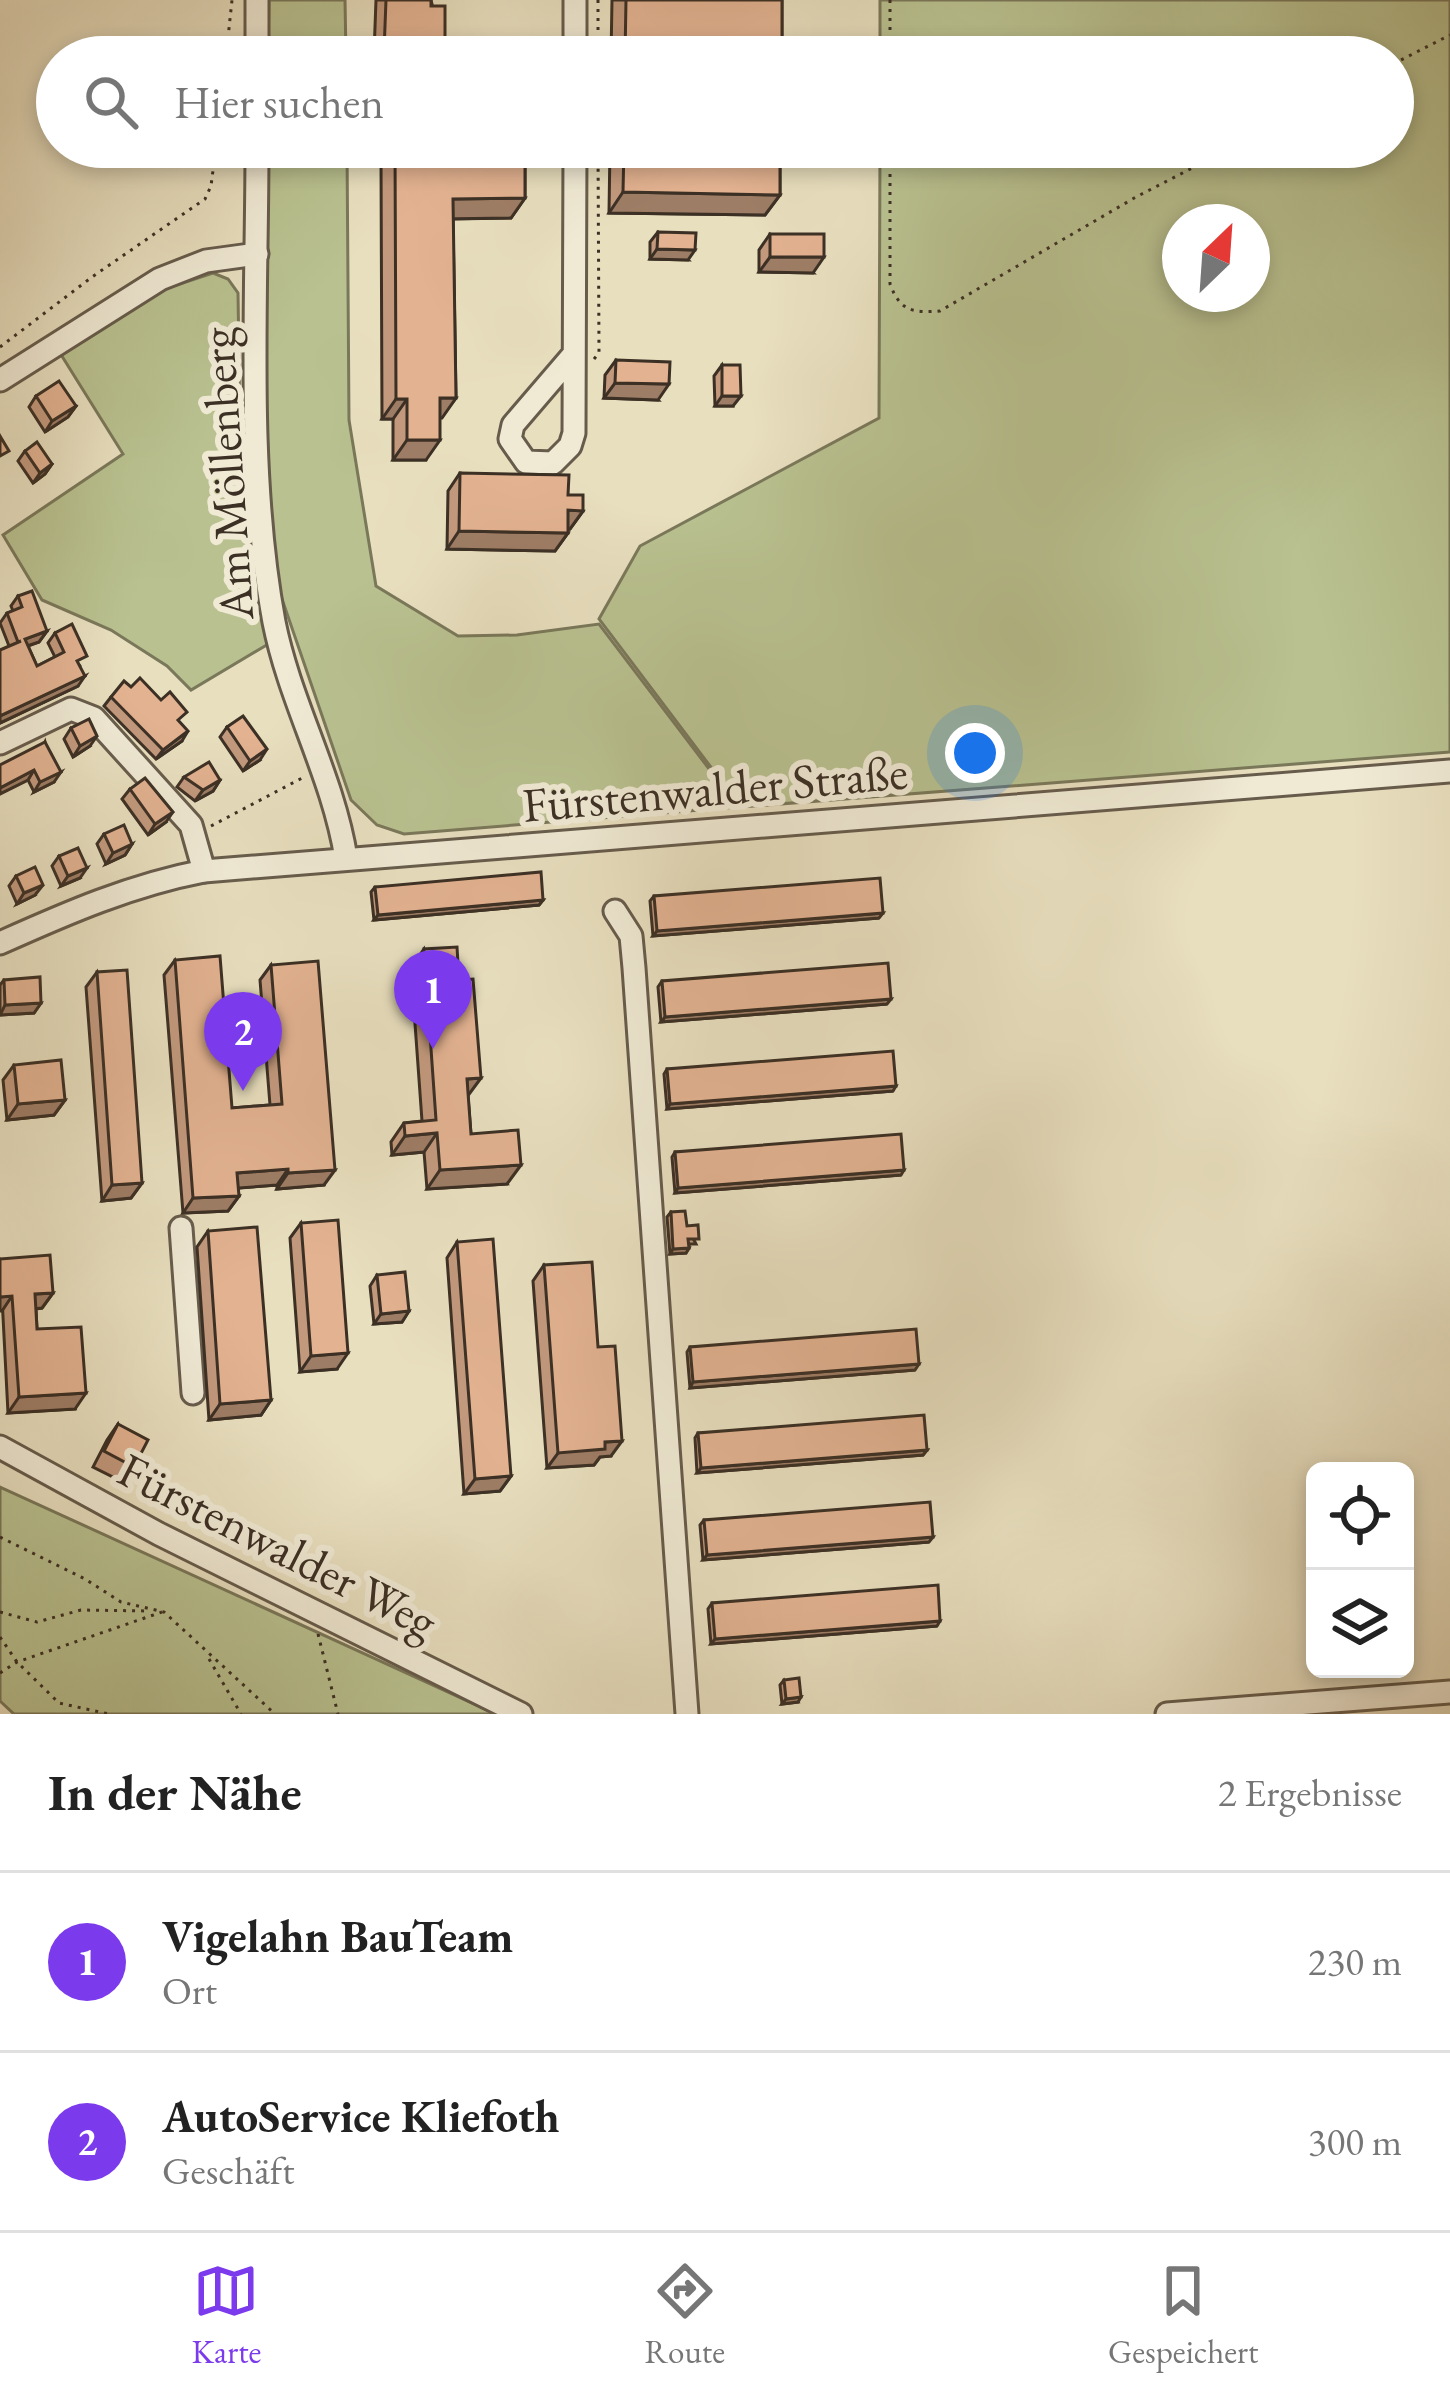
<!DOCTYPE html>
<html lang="de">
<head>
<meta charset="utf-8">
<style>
	:root { --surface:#fff; --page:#f6f6f6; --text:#222; --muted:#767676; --line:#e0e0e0; --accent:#7c3aed }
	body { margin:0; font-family:"EB Garamond",serif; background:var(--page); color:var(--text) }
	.controls { position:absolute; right:36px; bottom:36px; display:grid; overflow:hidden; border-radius:18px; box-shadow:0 6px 18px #0003 }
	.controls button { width:108px; height:108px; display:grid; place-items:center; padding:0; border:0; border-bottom:3px solid var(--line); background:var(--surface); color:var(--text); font:60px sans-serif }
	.compass { position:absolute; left:1162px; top:204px; width:108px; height:108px; border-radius:50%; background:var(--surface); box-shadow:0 6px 18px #0003; rotate:25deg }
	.you { position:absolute; left:975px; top:753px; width:42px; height:42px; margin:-30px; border:9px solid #fff; border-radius:50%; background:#1a73e8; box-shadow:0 0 0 18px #1a73e833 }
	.badge { display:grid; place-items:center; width:78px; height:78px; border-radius:50%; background:var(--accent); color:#fff; font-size:39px; font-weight:700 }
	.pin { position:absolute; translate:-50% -99px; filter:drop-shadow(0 3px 6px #0008) }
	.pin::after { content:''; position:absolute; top:63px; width:42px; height:36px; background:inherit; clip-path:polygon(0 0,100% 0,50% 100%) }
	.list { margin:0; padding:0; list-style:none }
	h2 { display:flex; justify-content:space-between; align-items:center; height:156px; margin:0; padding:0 48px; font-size:51px }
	h2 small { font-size:39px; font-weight:400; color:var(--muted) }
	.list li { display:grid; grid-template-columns:78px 1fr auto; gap:36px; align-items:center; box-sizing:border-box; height:180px; padding:0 48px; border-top:3px solid var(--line) }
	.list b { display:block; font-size:45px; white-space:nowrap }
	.list p { margin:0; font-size:39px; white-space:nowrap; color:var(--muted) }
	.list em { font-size:39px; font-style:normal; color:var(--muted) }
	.icon { flex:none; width:66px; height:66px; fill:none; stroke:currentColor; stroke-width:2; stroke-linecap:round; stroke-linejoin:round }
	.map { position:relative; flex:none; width:1450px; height:1714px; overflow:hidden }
	.search { position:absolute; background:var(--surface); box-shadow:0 6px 18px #0003; left:36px; right:36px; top:36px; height:132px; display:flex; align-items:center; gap:30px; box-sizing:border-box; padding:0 42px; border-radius:66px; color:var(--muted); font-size:45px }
	.sheet { height:516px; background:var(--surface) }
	nav { display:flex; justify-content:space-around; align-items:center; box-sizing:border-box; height:168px; border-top:3px solid var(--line); background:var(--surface); font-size:33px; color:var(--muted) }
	nav a { display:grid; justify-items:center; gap:6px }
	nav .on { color:var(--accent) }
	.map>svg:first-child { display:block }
	.green { fill:#b9c190; stroke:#7a785a; stroke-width:3; fill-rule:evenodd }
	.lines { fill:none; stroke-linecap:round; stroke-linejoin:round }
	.minor-casing { stroke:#675c4c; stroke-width:27 }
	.path { stroke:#3c3025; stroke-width:3; stroke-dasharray:3 6; stroke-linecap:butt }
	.minor { stroke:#f0ead5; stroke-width:21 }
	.wall { fill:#c2997d; stroke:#3c3025; stroke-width:3 }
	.shaded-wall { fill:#9e7d66; stroke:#3c3025; stroke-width:3 }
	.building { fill:#e2b291; stroke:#3c3025; stroke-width:3 }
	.labels { text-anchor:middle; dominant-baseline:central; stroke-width:12; stroke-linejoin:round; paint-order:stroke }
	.street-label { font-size:48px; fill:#3c3025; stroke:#f0ead5 }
</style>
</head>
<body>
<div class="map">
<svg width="1450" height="1714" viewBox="0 0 1450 1714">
	<rect width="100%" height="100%" fill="#e8dfbf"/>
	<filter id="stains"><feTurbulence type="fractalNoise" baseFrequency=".00167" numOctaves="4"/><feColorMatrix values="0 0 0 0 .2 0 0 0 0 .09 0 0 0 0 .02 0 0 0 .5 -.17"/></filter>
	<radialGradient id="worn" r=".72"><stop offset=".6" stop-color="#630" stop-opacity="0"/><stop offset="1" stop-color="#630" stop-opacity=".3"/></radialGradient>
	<g class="green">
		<path d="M 269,0 L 345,0 L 346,57 L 268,57 Z"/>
		<path d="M 880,0 L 1450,0 L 1450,752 L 741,807 L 599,619 L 640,546 L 879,418 L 880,147 L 1393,147 L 1393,57 L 880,57 ZM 1180,222 L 1252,222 L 1252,294 L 1180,294 Z"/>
		<path d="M 267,147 L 347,147 L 349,420 L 376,586 L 458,636 L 517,635 L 599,624 L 738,807 L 404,834 L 377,825 L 351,800 L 271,567 L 263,488 Z"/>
		<path d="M 213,273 L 228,279 L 238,293 L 241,491 L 249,573 L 270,643 L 191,690 L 167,666 L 111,630 L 42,600 L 3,535 L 123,454 L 60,353 L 158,291 Z"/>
		<path d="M 0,1487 L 496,1714 L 14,1714 L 0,1701 Z"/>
	</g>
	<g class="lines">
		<g class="minor-casing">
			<g id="minor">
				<path d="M 257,57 L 257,0"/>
				<path d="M 575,57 L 575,0"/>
				<path d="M 257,147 C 257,301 246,471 274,622 C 290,703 333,776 346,858"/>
				<path d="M 573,355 L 513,425 L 510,439 L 526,462 L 553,463 L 570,446 L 574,433 L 575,147"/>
				<path d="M 0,380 L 160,279 L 206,261 L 257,254"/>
				<path d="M 0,743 L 71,709 L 94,718 L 191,825 L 204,871"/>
				<path d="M 615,911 L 631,936 L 634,968 L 687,1714"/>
				<path d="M 0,943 C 67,913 131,885 204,871 L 1450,771"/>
				<path d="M 181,1228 L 193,1393"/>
				<path d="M 0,1447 L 159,1534 L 521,1714"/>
				<path d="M 1167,1714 L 1450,1692"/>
			</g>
		</g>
		<g class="path">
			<path d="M 226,57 L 232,0"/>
			<path d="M 598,57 L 598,0"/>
			<path d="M 890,57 L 890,0"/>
			<path d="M 1393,64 L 1450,35"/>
			<path d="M 890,147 L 890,284 C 900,311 912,313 940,311 L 1136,197 L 1233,147"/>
			<path d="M 0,347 L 92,277 L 205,199 L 211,186 L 216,147"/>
			<path d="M 594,359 L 599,353 L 598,147"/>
			<path d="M 211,826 L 304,777"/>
			<path d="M 0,1537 L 85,1579 L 121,1602 L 164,1612 L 275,1714"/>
			<path d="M 0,1612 L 37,1622 L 81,1610 L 150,1611"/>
			<path d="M 318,1634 L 338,1714"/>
			<path d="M 0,1637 L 17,1662 L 59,1703 L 109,1714"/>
			<path d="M 209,1659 L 241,1714"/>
			<path d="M 0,1673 L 17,1662 L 162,1612"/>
		</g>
		<use href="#minor" class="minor"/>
	</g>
	<g class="wall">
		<path d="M 376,0 L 431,0 L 445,57 L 371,57 L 374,54 Z"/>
		<path d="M 612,0 L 782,0 L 782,57 L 611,57 Z"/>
		<path d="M 391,147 L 525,147 L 525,198 L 511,218 L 453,219 L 456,398 L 440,418 L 426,460 L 393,460 L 393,419 L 382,419 L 381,161 Z"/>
		<path d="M 610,147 L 780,147 L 780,195 L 765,215 L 609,213 Z"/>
		<path d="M 658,232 L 688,260 L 650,259 L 650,242 Z"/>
		<path d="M 770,234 L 813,273 L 759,272 L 759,250 Z"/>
		<path d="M 616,360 L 658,400 L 604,398 L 605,375 Z"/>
		<path d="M 722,365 L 733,406 L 715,406 L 714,376 Z"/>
		<path d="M 36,396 L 76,406 L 68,417 L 45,432 L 29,407 Z"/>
		<path d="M 25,451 L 52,464 L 45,474 L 33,483 L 18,461 Z"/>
		<path d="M 460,473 L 568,495 L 583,511 L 570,529 L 568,529 L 568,533 L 555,551 L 447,549 L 448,491 Z"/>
		<path d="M 18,596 L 47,631 L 39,642 L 28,646 L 37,666 L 55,657 L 48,643 L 55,633 L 80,666 L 78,686 L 0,723 L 9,646 L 0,623 L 7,613 L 13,611 L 11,606 Z"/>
		<path d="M 131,687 L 161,700 L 179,722 L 182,741 L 156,759 L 104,706 L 111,697 Z"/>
		<path d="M 227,727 L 260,760 L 243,771 L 220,737 Z"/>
		<path d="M 71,728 L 90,746 L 73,757 L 64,739 Z"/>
		<path d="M 45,742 L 54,782 L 34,792 L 28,780 Z"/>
		<path d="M 184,777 L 220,780 L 213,791 L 195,801 L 177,787 Z"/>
		<path d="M 130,789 L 166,822 L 148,835 L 122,799 Z"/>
		<path d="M 104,834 L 132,844 L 125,855 L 106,864 L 97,844 Z"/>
		<path d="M 59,856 L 80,878 L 61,886 L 52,866 Z"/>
		<path d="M 16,876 L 35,895 L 17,904 L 9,886 Z"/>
		<path d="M 375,887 L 543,900 L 539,905 L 374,920 L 371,892 Z"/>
		<path d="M 654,896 L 879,918 L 653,936 L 650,901 Z"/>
		<path d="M 424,949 L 468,1096 L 471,1134 L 507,1184 L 427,1189 L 424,1152 L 392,1155 L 391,1142 L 404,1123 L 422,1121 L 411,968 Z"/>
		<path d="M 175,960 L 232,1108 L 270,1105 L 260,980 L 271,965 L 324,1185 L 277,1189 L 277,1185 L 238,1188 L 239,1196 L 228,1211 L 183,1213 L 164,975 Z"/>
		<path d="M 97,972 L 142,1183 L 131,1198 L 102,1201 L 86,987 Z"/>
		<path d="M 4,980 L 41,1003 L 34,1013 L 0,1015 L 0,985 Z"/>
		<path d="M 662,981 L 887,1004 L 661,1022 L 658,987 Z"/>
		<path d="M 14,1065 L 65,1100 L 54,1115 L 7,1120 L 3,1080 Z"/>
		<path d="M 667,1069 L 893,1091 L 667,1109 L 664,1074 Z"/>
		<path d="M 675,1152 L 901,1175 L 675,1193 L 672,1157 Z"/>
		<path d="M 671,1212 L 687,1226 L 696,1244 L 689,1244 L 689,1248 L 686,1253 L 670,1254 L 667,1217 Z"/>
		<path d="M 301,1223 L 337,1369 L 300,1372 L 290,1238 Z"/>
		<path d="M 208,1231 L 271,1400 L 261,1415 L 209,1420 L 197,1247 Z"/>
		<path d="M 457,1242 L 511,1476 L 500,1491 L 464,1494 L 447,1258 Z"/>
		<path d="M 0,1259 L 53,1293 L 42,1308 L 36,1309 L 37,1329 L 75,1409 L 8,1413 Z"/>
		<path d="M 544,1265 L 598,1347 L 611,1456 L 600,1457 L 594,1465 L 547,1468 L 533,1281 Z"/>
		<path d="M 377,1275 L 409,1311 L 402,1322 L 374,1324 L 370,1286 Z"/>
		<path d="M 690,1347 L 915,1370 L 690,1388 L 687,1352 Z"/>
		<path d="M 118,1424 L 134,1467 L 123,1482 L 93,1467 L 107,1440 Z"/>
		<path d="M 698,1433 L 927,1450 L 923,1455 L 697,1473 L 695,1438 Z"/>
		<path d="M 704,1520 L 929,1542 L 703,1560 L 700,1525 Z"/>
		<path d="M 712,1603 L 937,1626 L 711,1644 L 708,1609 Z"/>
		<path d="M 784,1680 L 798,1702 L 782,1704 L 780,1685 Z"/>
	</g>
	<g class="shaded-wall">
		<path d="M 623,192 L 780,195 L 765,215 L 609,213 Z"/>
		<path d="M 525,198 L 511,218 L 439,219 L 453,199 Z"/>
		<path d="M 657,249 L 695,250 L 688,260 L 650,259 Z"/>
		<path d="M 770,257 L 824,257 L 813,273 L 759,272 Z"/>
		<path d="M 615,383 L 669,384 L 658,400 L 604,398 Z"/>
		<path d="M 722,396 L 741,396 L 733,406 L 715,406 Z"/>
		<path d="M 440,398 L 456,398 L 442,418 L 426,418 Z"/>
		<path d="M 396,399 L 407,399 L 393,419 L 382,419 Z"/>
		<path d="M 76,406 L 68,417 L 45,432 L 52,421 Z"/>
		<path d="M 407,440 L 440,440 L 426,460 L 393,460 Z"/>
		<path d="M 52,464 L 45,474 L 33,483 L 40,473 Z"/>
		<path d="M 568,510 L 583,511 L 570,529 L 556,528 Z"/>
		<path d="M 459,531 L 568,533 L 555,551 L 447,549 Z"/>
		<path d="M 47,631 L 39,642 L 18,649 L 25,639 Z"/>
		<path d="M 85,676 L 78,686 L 0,723 L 0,716 Z"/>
		<path d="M 188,731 L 182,741 L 156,759 L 163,750 Z"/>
		<path d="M 97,736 L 90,746 L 73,757 L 80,746 Z"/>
		<path d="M 267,749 L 260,760 L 243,771 L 250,761 Z"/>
		<path d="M 34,770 L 28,780 L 0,794 L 0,788 Z"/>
		<path d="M 61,772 L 54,782 L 34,792 L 40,782 Z"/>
		<path d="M 220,780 L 213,791 L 195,801 L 203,790 Z"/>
		<path d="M 173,812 L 166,822 L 148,835 L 155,824 Z"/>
		<path d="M 132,844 L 125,855 L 106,864 L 113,853 Z"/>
		<path d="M 87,868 L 80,878 L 61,886 L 68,876 Z"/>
		<path d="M 43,885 L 35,895 L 17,904 L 24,893 Z"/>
		<path d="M 543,900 L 539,905 L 374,920 L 378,915 Z"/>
		<path d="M 883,913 L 879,918 L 653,936 L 657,931 Z"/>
		<path d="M 891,999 L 887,1004 L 661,1022 L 665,1017 Z"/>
		<path d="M 41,1003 L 34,1013 L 0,1015 L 5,1005 Z"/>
		<path d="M 481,1078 L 467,1097 L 467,1079 Z"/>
		<path d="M 896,1086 L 893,1091 L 667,1109 L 670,1104 Z"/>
		<path d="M 65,1100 L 54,1115 L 7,1120 L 18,1104 Z"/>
		<path d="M 437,1133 L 424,1152 L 392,1155 L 405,1136 Z"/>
		<path d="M 521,1165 L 507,1184 L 427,1189 L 440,1170 Z"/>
		<path d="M 288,1169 L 277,1185 L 226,1189 L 237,1173 Z"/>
		<path d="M 335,1170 L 324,1185 L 277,1189 L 288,1173 Z"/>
		<path d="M 904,1170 L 901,1175 L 675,1193 L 678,1188 Z"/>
		<path d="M 142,1183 L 131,1198 L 102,1201 L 112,1185 Z"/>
		<path d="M 239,1196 L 228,1211 L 183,1213 L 193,1198 Z"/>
		<path d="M 689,1248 L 686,1253 L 670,1254 L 673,1249 Z"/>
		<path d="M 53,1293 L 42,1308 L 24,1310 L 35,1294 Z"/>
		<path d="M 12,1296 L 2,1311 L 0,1311 L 0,1297 Z"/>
		<path d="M 409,1311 L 402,1322 L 374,1324 L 381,1314 Z"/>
		<path d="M 348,1353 L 337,1369 L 300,1372 L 311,1356 Z"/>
		<path d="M 919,1364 L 915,1370 L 690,1388 L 693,1382 Z"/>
		<path d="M 86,1393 L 75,1409 L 8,1413 L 19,1397 Z"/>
		<path d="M 271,1400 L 261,1415 L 209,1420 L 220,1404 Z"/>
		<path d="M 622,1441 L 611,1456 L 600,1457 L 594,1465 L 547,1468 L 558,1453 L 605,1442 Z"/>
		<path d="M 927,1450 L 923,1455 L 697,1473 L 701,1468 Z"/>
		<path d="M 511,1476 L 500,1491 L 464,1494 L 475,1479 Z"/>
		<path d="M 933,1537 L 929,1542 L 703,1560 L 707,1555 Z"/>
		<path d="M 940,1621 L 937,1626 L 711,1644 L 715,1639 Z"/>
		<path d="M 801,1697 L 798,1702 L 782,1704 L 786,1699 Z"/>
	</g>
	<g class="building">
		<path d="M 386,0 L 431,0 L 431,6 L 445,6 L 445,57 L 375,57 L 375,52 L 384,52 Z"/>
		<path d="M 626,0 L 782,0 L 782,57 L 625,57 Z"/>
		<path d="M 395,147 L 525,147 L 525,198 L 453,199 L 456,398 L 440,398 L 440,440 L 407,440 L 407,399 L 396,399 Z"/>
		<path d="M 624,147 L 780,147 L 780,195 L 623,192 Z"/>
		<path d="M 658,232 L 696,233 L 695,250 L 657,249 Z"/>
		<rect x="770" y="234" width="54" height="23"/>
		<path d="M 616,360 L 670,362 L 669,384 L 615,383 Z"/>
		<path d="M 722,365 L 740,365 L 741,396 L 722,396 Z"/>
		<path d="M 59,381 L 76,406 L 52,421 L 36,396 Z"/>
		<path d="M 0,436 L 9,451 L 0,456 Z"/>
		<path d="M 37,442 L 52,464 L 40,473 L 25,451 Z"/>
		<path d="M 460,473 L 569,475 L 568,495 L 583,495 L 583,511 L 568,510 L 568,533 L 459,531 Z"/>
		<path d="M 32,591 L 47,631 L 25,639 L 37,666 L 64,652 L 55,633 L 72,624 L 87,656 L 77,661 L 85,676 L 0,716 L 0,650 L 21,641 L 18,642 L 7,613 L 22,607 L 18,596 Z"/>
		<path d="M 140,678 L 161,700 L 170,692 L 187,712 L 178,720 L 188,731 L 163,750 L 111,697 L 124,681 L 131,687 Z"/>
		<path d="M 243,716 L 267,749 L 250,761 L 227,727 Z"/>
		<path d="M 89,719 L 97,736 L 80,746 L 71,728 Z"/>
		<path d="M 45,742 L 61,772 L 40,782 L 34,770 L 0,788 L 0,765 Z"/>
		<path d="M 209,762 L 220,780 L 203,790 L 184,777 Z"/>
		<path d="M 145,778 L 173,812 L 155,824 L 130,789 Z"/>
		<path d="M 124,825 L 132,844 L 113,853 L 104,834 Z"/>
		<path d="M 78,848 L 87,868 L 68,876 L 59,856 Z"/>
		<path d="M 35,867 L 43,885 L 24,893 L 16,876 Z"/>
		<path d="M 541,872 L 543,900 L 378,915 L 375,887 Z"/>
		<path d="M 880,878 L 883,913 L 657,931 L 654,896 Z"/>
		<path d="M 457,947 L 459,980 L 473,979 L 481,1078 L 467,1079 L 471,1134 L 518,1130 L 521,1165 L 440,1170 L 437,1133 L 405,1136 L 404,1123 L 436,1120 L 424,949 Z"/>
		<path d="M 220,956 L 232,1108 L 282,1104 L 271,965 L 318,961 L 335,1170 L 288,1173 L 288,1169 L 237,1173 L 239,1196 L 193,1198 L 175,960 Z"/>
		<path d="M 888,963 L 891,999 L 665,1017 L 662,981 Z"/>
		<path d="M 127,970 L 142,1183 L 112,1185 L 97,972 Z"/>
		<path d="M 40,977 L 41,1003 L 5,1005 L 4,980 Z"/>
		<path d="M 893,1051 L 896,1086 L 670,1104 L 667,1069 Z"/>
		<path d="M 61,1060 L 65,1100 L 18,1104 L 14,1065 Z"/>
		<path d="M 901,1134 L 904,1170 L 678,1188 L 675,1152 Z"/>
		<path d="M 685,1211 L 687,1226 L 698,1225 L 699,1239 L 688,1239 L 689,1248 L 673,1249 L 671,1212 Z"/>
		<path d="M 338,1220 L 348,1353 L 311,1356 L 301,1223 Z"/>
		<path d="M 257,1227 L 271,1400 L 220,1404 L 208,1231 Z"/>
		<path d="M 493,1239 L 511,1476 L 475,1479 L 457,1242 Z"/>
		<path d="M 50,1255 L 53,1293 L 35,1294 L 37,1329 L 81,1327 L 86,1393 L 19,1397 L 12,1296 L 0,1297 L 0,1259 Z"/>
		<path d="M 592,1262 L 598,1347 L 615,1346 L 622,1441 L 605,1442 L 605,1449 L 558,1453 L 544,1265 Z"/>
		<path d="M 405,1272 L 409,1311 L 381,1314 L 377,1275 Z"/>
		<path d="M 916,1329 L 919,1364 L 693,1382 L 690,1347 Z"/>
		<path d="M 924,1415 L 927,1450 L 701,1468 L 698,1433 Z"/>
		<path d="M 118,1424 L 148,1440 L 134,1467 L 104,1451 Z"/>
		<path d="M 930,1502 L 933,1537 L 707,1555 L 704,1520 Z"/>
		<path d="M 938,1585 L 940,1621 L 715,1639 L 712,1603 Z"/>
		<path d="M 799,1678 L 801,1697 L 786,1699 L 784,1680 Z"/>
	</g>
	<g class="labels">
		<g class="street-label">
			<text transform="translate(226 474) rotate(-94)">Am Möllenberg</text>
			<text transform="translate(715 788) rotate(-5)">Fürstenwalder Straße</text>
			<text transform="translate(278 1545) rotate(27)">Fürstenwalder Weg</text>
		</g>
	</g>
	<rect width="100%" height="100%" filter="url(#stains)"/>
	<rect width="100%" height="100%" fill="url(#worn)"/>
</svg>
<div class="controls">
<button><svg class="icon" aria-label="locate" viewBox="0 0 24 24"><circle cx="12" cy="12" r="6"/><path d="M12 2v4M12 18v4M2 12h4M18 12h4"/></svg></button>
<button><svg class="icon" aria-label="layers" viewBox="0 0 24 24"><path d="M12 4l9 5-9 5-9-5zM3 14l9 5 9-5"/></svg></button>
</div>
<svg class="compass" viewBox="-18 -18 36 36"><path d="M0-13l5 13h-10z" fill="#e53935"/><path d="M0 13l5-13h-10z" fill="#767676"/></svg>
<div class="you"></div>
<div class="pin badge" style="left:433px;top:1049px">1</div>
<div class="pin badge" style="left:243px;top:1091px">2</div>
<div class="search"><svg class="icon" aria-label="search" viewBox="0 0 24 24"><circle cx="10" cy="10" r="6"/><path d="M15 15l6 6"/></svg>Hier suchen</div>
</div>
<section class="sheet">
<h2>In der Nähe<small>2 Ergebnisse</small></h2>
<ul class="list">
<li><span class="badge">1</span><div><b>Vigelahn BauTeam</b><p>Ort</p></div><em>230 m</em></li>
<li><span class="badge">2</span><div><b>AutoService Kliefoth</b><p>Geschäft</p></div><em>300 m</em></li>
</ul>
</section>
<nav>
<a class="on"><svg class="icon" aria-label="map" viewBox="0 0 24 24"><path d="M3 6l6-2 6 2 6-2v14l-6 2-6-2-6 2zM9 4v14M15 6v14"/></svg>Karte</a>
<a><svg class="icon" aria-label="directions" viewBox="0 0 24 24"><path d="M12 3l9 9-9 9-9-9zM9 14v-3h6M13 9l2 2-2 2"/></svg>Route</a>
<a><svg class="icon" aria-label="saved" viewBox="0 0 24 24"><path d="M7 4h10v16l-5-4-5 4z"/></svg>Gespeichert</a>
</nav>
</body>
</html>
